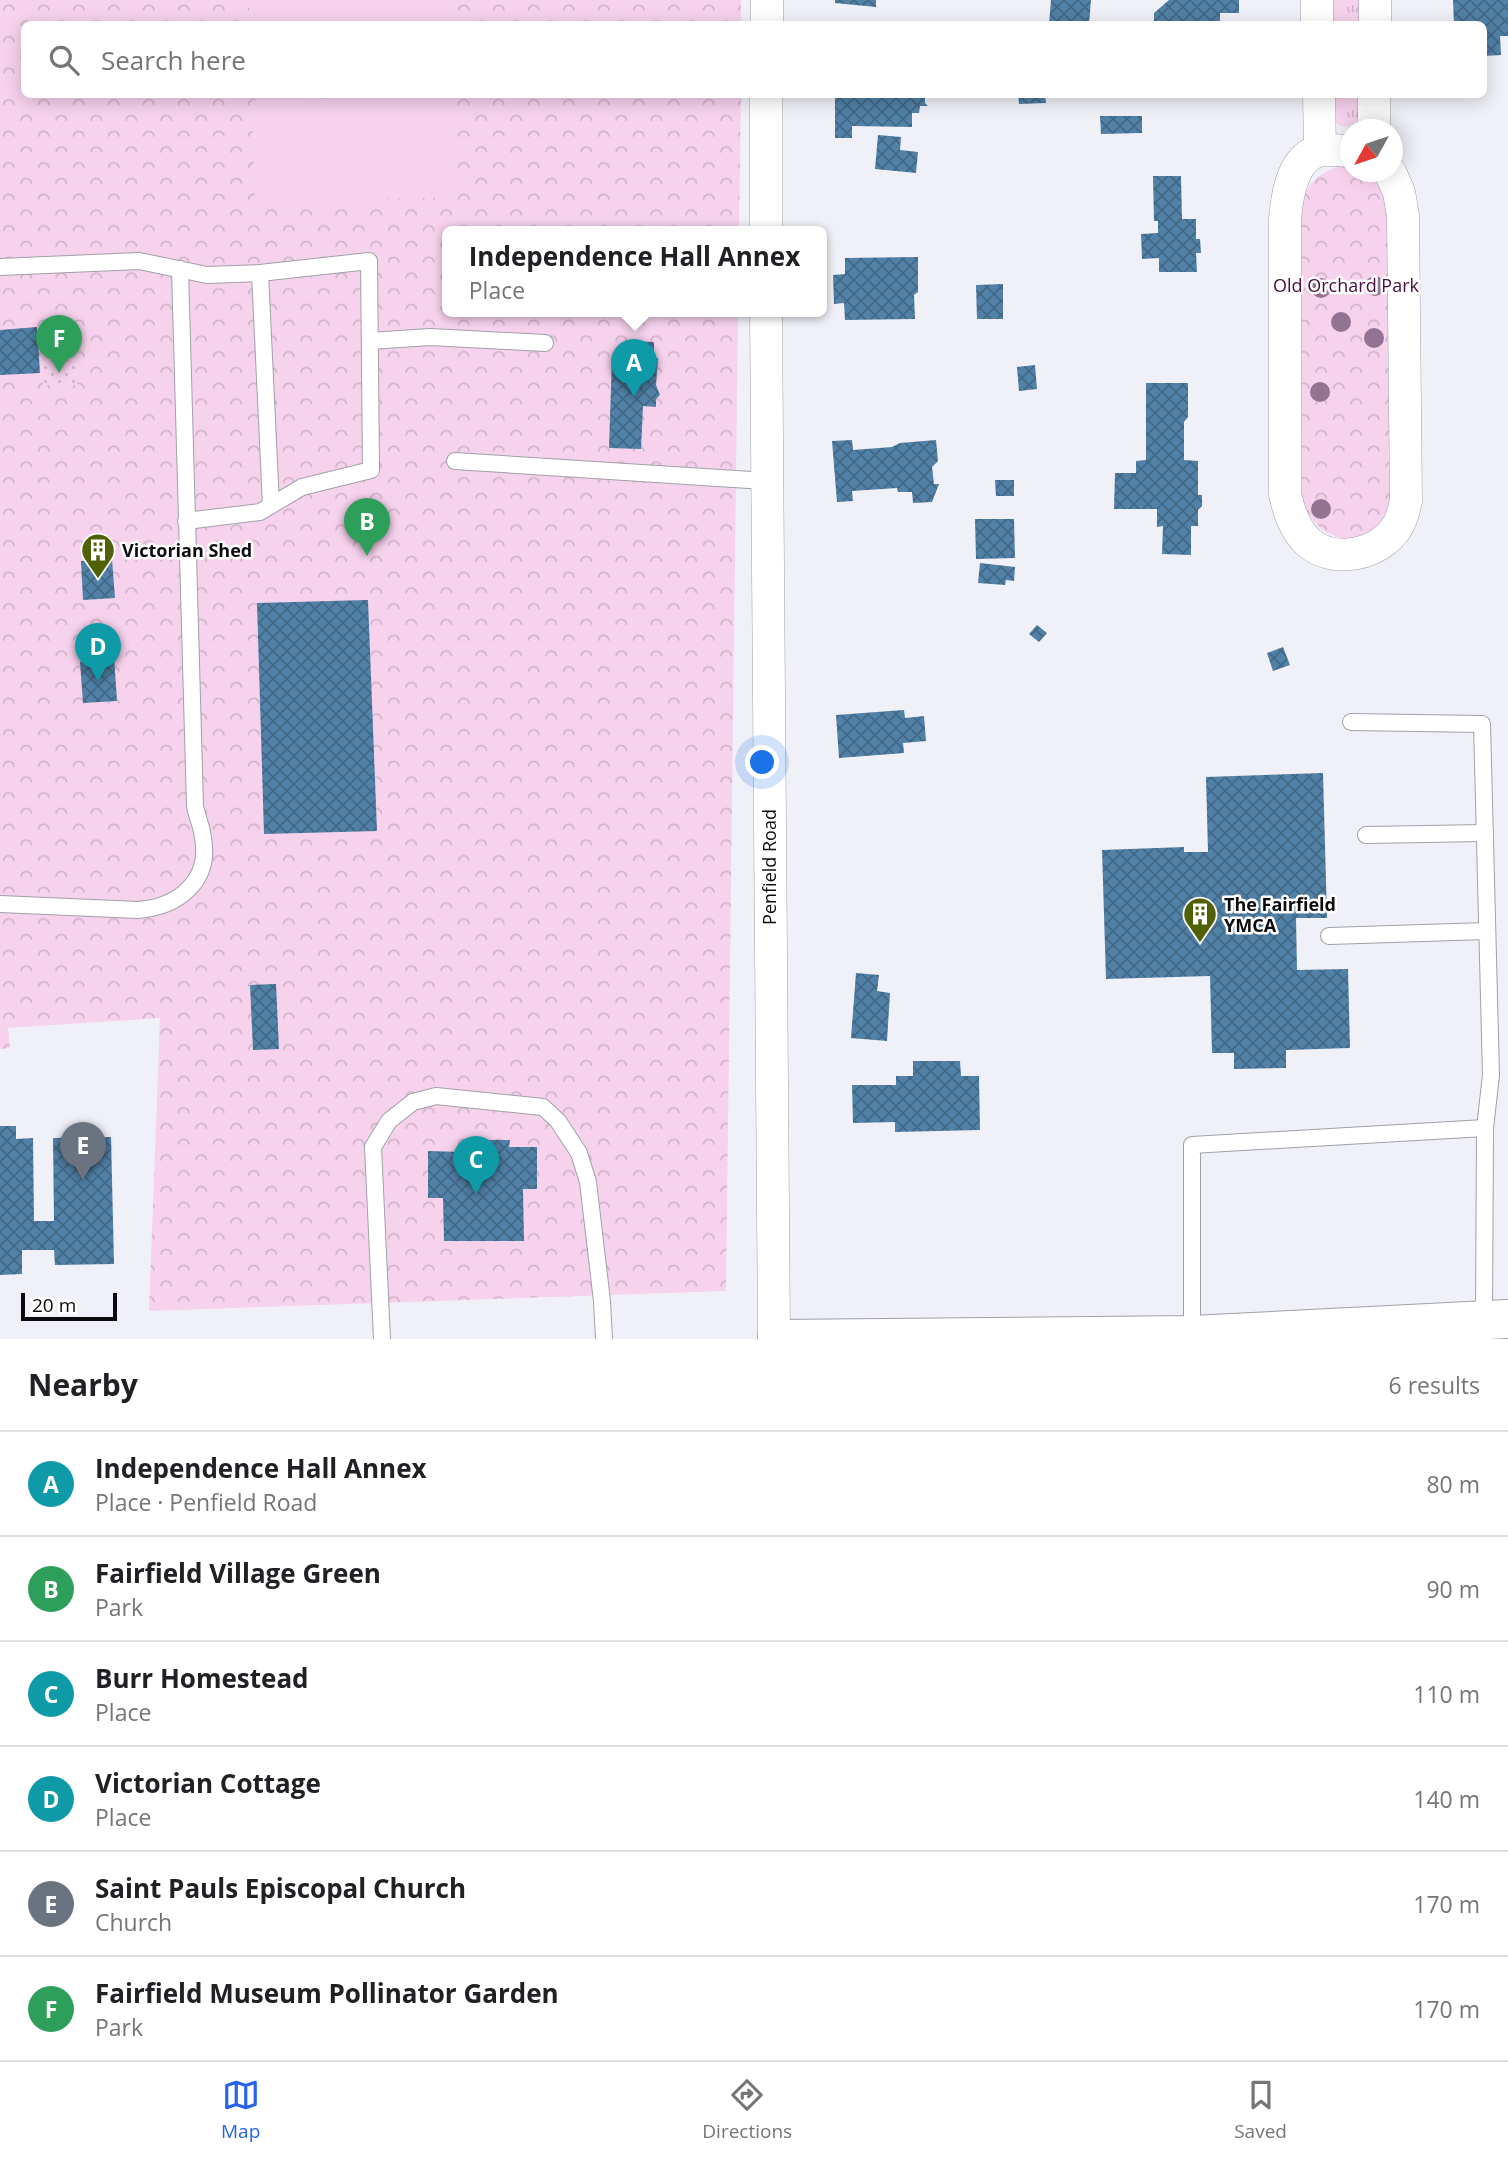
<!DOCTYPE html>
<html lang="en">
<head>
<meta charset="utf-8">
<style>
	:root { --surface:#fff; --page:#f6f6f6; --text:#202124; --muted:#757577; --line:#e0e0e0; --accent:#2563eb }
	body { margin:0; font-family:"Open Sans",sans-serif; background:var(--page); color:var(--text) }
	.compass { position:absolute; left:1340px; top:119px; width:63px; height:63px; border-radius:50%; background:var(--surface); box-shadow:0 4px 18px #0003; rotate:230deg }
	.scale { position:absolute; left:21px; bottom:18px; width:96px; box-sizing:border-box; padding-left:7px; border:4px solid #0b0b0d; border-top:0; font-size:19px; line-height:24px; white-space:nowrap; color:#0b0b0d; -webkit-text-stroke:5px #fff; paint-order:stroke }
	.you { position:absolute; left:763px; top:763px; width:24px; height:24px; margin:-18px; border:5px solid #fff; border-radius:50%; background:#1a73e8; box-shadow:0 0 0 10px #1a73e833 }
	.badge { display:grid; place-items:center; width:46px; height:46px; border-radius:50%; background:var(--accent); color:#fff; font-size:23px; font-weight:700 }
	.pin { position:absolute; translate:-50% -58px; filter:drop-shadow(0 2px 4px #0008) }
	.pin::after { content:''; position:absolute; top:37px; width:24px; height:21px; background:inherit; clip-path:polygon(0 0,100% 0,50% 100%) }
	.popup { position:absolute; left:442px; top:226px; width:385px; height:91px; box-sizing:border-box; display:grid; place-content:center; border-radius:10px; background:var(--surface); filter:drop-shadow(0 2px 5px #0005); font-size:23px; white-space:nowrap; color:var(--muted) }
	.popup b { font-size:26px; color:var(--text) }
	.popup::after { content:''; position:absolute; left:50%; top:100%; margin-left:-14px; border:14px solid transparent; border-top-color:var(--surface) }
	.list { margin:0; padding:0; list-style:none }
	h2 { display:flex; justify-content:space-between; align-items:center; height:91px; margin:0; padding:0 28px; font-size:30px }
	h2 small { font-size:23px; font-weight:400; color:var(--muted) }
	.list li { display:grid; grid-template-columns:46px 1fr auto; gap:21px; align-items:center; box-sizing:border-box; height:105px; padding:0 28px; border-top:2px solid var(--line) }
	.list b { display:block; font-size:26px; white-space:nowrap }
	.list p { margin:0; font-size:23px; white-space:nowrap; color:var(--muted) }
	.list em { font-size:23px; font-style:normal; color:var(--muted) }
	.icon { flex:none; width:38px; height:38px; fill:none; stroke:currentColor; stroke-width:2; stroke-linecap:round; stroke-linejoin:round }
	.map { position:relative; flex:none; width:1508px; height:1339px; overflow:hidden }
	.search { position:absolute; background:var(--surface); box-shadow:0 4px 18px #0003; left:21px; right:21px; top:21px; height:77px; display:flex; align-items:center; gap:18px; box-sizing:border-box; padding:0 24px; border-radius:10px; color:var(--muted); font-size:26px }
	.sheet { height:721px; background:var(--surface) }
	nav { display:flex; justify-content:space-around; align-items:center; box-sizing:border-box; height:98px; border-top:2px solid var(--line); background:var(--surface); font-size:19px; color:var(--muted) }
	nav a { display:grid; justify-items:center; gap:4px }
	nav .on { color:var(--accent) }
	.map>svg:first-child { display:block }
	.grass { fill:url(#grass-tufts) }
	.park { fill:url(#park-crowns) }
	.garden { fill:url(#garden-dots) }
	.pitch { fill:#f7d2ed }
	.building { fill:url(#building-cross-hatch) }
	.lines { fill:none; stroke-linecap:round; stroke-linejoin:round }
	.service-casing { stroke:#9fa1a7; stroke-width:18 }
	.minor-casing { stroke:#9fa1a7; stroke-width:33 }
	.tertiary-casing { stroke:#9fa1a7; stroke-width:40 }
	.service { stroke:#fff; stroke-width:16 }
	.minor { stroke:#fff; stroke-width:32 }
	.tertiary { stroke:#fff; stroke-width:38 }
	.tree { fill:#937392 }
	.labels { text-anchor:middle; dominant-baseline:central; stroke-width:5; stroke-linejoin:round; paint-order:stroke }
	.park-label { font-size:18px; fill:#470c3e; stroke:#fff }
	.poi-label { font-size:18px; font-weight:bold; fill:#0b0b0d; stroke:#fff; text-anchor:start }
	.street-label { font-size:18px; fill:#0b0b0d; stroke:#fff }
</style>
</head>
<body>
<div class="map">
<svg width="1508" height="1339" viewBox="0 0 1508 1339">
	<defs>
		<pattern id="grass-tufts" width="24" height="20" patternUnits="userSpaceOnUse" patternTransform="scale(1.75)"><rect width="24" height="20" fill="#f7d2ed"/><path d="M3 7l-1-3M5 7V3M7 7l1-3M15 17l-1-3M17 17v-4M19 17l1-3" fill="none" stroke="#d2b3ca"/></pattern>
		<pattern id="park-crowns" width="20" height="18" patternUnits="userSpaceOnUse" patternTransform="scale(1.75)"><rect width="20" height="18" fill="#f7d2ed"/><path d="M2 6a3 3 0 1 1 6 0M12 15a3 3 0 1 1 6 0" fill="none" stroke="#d2b3ca"/></pattern>
		<pattern id="garden-dots" width="8" height="8" patternUnits="userSpaceOnUse" patternTransform="scale(1.75)"><rect width="8" height="8" fill="#f7d2ed"/><path d="M2 2h.1M6 6h.1" fill="none" stroke="#d2b3ca" stroke-width="1.8" stroke-linecap="round"/></pattern>
		<pattern id="building-cross-hatch" width="8" height="8" patternUnits="userSpaceOnUse" patternTransform="scale(1.75)"><rect width="8" height="8" fill="#5181a7"/><path d="M0 0l8 8M0 8l8-8" fill="none" stroke="#416886"/></pattern>
	</defs>
	<rect width="100%" height="100%" fill="#f0f1f8"/>
	<g class="grass">
		<rect x="1332" y="0" width="27" height="24"/>
		<path d="M 1332,95 L 1359,95 C 1359,101 1361,111 1359,117 C 1355,129 1336,130 1332,117 C 1331,111 1332,101 1332,95 Z"/>
	</g>
	<g class="park">
		<path d="M 0,0 L 741,0 L 741,24 L 24,24 L 24,94 L 741,95 L 739,231 L 447,231 L 447,311 L 738,311 L 726,1291 L 149,1311 L 160,1018 L 8,1028 L 10,1048 L 0,1049 Z"/>
		<path d="M 1337,167 L 1350,167 L 1350,172 C 1376,172 1378,179 1389,200 L 1391,505 C 1386,514 1380,525 1370,531 C 1341,550 1310,528 1302,498 L 1301,209 C 1304,187 1316,174 1337,167 Z"/>
	</g>
	<path class="garden" d="M 72,355 L 76,360 L 77,385 L 43,385 L 42,358 Z"/>
	<g class="pitch">
		<rect x="249" y="0" width="208" height="24"/>
		<path d="M 456,95 L 459,197 L 255,203 L 252,100 Z"/>
	</g>
	<g class="building">
		<path d="M 835,0 L 876,0 L 876,7 L 835,3 Z"/>
		<path d="M 1051,0 L 1091,0 L 1089,24 L 1049,24 Z"/>
		<path d="M 1169,0 L 1239,0 L 1239,13 L 1220,13 L 1220,24 L 1154,24 L 1154,13 Z"/>
		<path d="M 1453,0 L 1508,0 L 1508,36 L 1500,36 L 1501,55 L 1484,56 L 1484,24 L 1454,24 Z"/>
		<path d="M 835,94 L 925,94 L 925,103 L 928,106 L 920,106 L 919,113 L 912,113 L 912,127 L 852,126 L 852,138 L 835,138 Z"/>
		<path d="M 1018,94 L 1045,94 L 1046,103 L 1019,104 Z"/>
		<path d="M 1100,116 L 1142,116 L 1142,133 L 1101,134 Z"/>
		<path d="M 878,135 L 901,137 L 900,150 L 918,152 L 916,173 L 875,169 Z"/>
		<path d="M 1153,176 L 1181,176 L 1182,219 L 1196,219 L 1196,239 L 1200,239 L 1201,253 L 1196,253 L 1197,272 L 1159,272 L 1159,258 L 1142,259 L 1141,234 L 1158,233 L 1158,221 L 1154,221 Z"/>
		<path d="M 918,257 L 918,292 L 914,295 L 915,319 L 845,320 L 844,303 L 834,304 L 833,275 L 845,274 L 845,258 Z"/>
		<path d="M 1003,284 L 1003,319 L 977,319 L 976,285 Z"/>
		<path d="M 37,327 L 40,373 L 0,375 L 0,330 Z"/>
		<path d="M 629,341 L 654,342 L 654,358 L 658,358 L 656,385 L 660,395 L 656,399 L 656,407 L 643,406 L 641,449 L 609,448 L 612,356 L 628,357 Z"/>
		<path d="M 1035,365 L 1037,389 L 1019,391 L 1017,367 Z"/>
		<path d="M 1146,383 L 1188,383 L 1188,417 L 1184,422 L 1184,460 L 1198,461 L 1198,495 L 1202,495 L 1202,506 L 1198,510 L 1198,526 L 1191,526 L 1191,555 L 1162,554 L 1163,526 L 1157,527 L 1157,509 L 1114,509 L 1115,473 L 1136,473 L 1136,461 L 1146,460 Z"/>
		<path d="M 852,440 L 853,450 L 892,447 L 900,443 L 936,440 L 938,461 L 932,467 L 934,484 L 939,484 L 932,502 L 913,503 L 912,492 L 898,492 L 897,488 L 852,491 L 853,501 L 837,502 L 832,441 Z"/>
		<path d="M 995,480 L 1014,480 L 1014,496 L 996,496 Z"/>
		<path d="M 975,519 L 1014,519 L 1015,558 L 976,559 Z"/>
		<path d="M 112,559 L 115,598 L 83,600 L 81,561 Z"/>
		<path d="M 980,563 L 1015,567 L 1014,581 L 1006,580 L 1005,585 L 978,583 Z"/>
		<path d="M 368,600 L 377,831 L 264,834 L 257,603 Z"/>
		<path d="M 1037,625 L 1047,633 L 1039,642 L 1029,634 Z"/>
		<path d="M 1283,647 L 1290,665 L 1273,671 L 1267,653 Z"/>
		<path d="M 108,650 L 108,657 L 114,656 L 117,701 L 83,703 L 80,662 L 93,661 L 92,651 Z"/>
		<path d="M 904,710 L 905,718 L 924,716 L 926,741 L 903,743 L 904,753 L 839,758 L 836,715 Z"/>
		<path d="M 1323,773 L 1327,918 L 1296,918 L 1297,970 L 1348,969 L 1350,1048 L 1286,1050 L 1286,1068 L 1234,1069 L 1234,1053 L 1212,1053 L 1210,976 L 1106,979 L 1102,850 L 1184,847 L 1184,852 L 1208,852 L 1206,777 Z"/>
		<path d="M 856,973 L 879,975 L 877,991 L 890,993 L 887,1041 L 851,1038 Z"/>
		<path d="M 276,984 L 279,1049 L 253,1050 L 250,985 Z"/>
		<path d="M 913,1061 L 960,1061 L 961,1076 L 979,1076 L 980,1130 L 895,1132 L 895,1122 L 853,1123 L 852,1085 L 896,1085 L 896,1076 L 913,1076 Z"/>
		<path d="M 0,1126 L 16,1126 L 16,1139 L 33,1138 L 34,1221 L 54,1221 L 53,1138 L 111,1137 L 114,1264 L 55,1265 L 54,1250 L 22,1250 L 22,1274 L 0,1275 Z"/>
		<path d="M 462,1140 L 510,1140 L 509,1147 L 537,1147 L 537,1189 L 523,1189 L 524,1241 L 444,1241 L 443,1198 L 428,1198 L 428,1151 L 461,1152 Z"/>
	</g>
	<g class="lines">
		<g class="service-casing">
			<g id="service">
				<path d="M 0,267 L 139,261 L 207,275 L 260,273 L 369,261 L 371,470 L 302,487 L 260,512 L 186,521"/>
				<path d="M 260,273 L 271,505"/>
				<path d="M 370,341 L 430,337 L 545,343"/>
				<path d="M 455,461 L 766,481"/>
				<path d="M 1351,722 L 1482,724 L 1491,1075 L 1485,1128"/>
				<path d="M 1366,835 L 1485,833"/>
				<path d="M 0,904 L 138,910 C 177,907 211,882 203,838 C 202,827 197,817 195,806 L 180,269"/>
				<path d="M 1329,936 L 1487,931"/>
				<path d="M 1192,1335 L 1192,1145 L 1485,1128 L 1484,1320"/>
				<path d="M 382,1339 L 373,1147 L 389,1121 L 413,1102 L 436,1096 L 543,1107 L 558,1121 L 579,1153 L 588,1182 L 602,1301 L 604,1339"/>
			</g>
		</g>
		<g class="minor-casing">
			<g id="minor">
				<path d="M 1317,0 L 1317,24"/>
				<path d="M 767,24 L 767,0"/>
				<path d="M 1375,24 L 1375,0"/>
				<path d="M 1319,94 L 1320,150"/>
				<path d="M 1374,130 L 1374,94"/>
				<path d="M 1350,151 C 1341,151 1331,149 1322,150 C 1292,155 1287,196 1285,219 L 1285,494 C 1289,513 1295,530 1309,543 C 1335,564 1379,555 1397,527 C 1402,519 1404,510 1406,501 L 1403,216 L 1399,192 L 1390,172"/>
				<path d="M 766,231 L 766,94"/>
				<path d="M 766,311 L 774,1339"/>
			</g>
		</g>
		<g class="tertiary-casing">
			<path id="tertiary" d="M 777,1339 L 1192,1335 L 1508,1319"/>
		</g>
		<use href="#service" class="service"/>
		<use href="#minor" class="minor"/>
		<use href="#tertiary" class="tertiary"/>
	</g>
	<g class="tree">
		<circle cx="1375" cy="286" r="10"/>
		<circle cx="1321" cy="288" r="10"/>
		<circle cx="1341" cy="322" r="10"/>
		<circle cx="1374" cy="338" r="10"/>
		<circle cx="1320" cy="392" r="10"/>
		<circle cx="1321" cy="509" r="10"/>
	</g>
	<defs>
		<g id="building-pin" transform="scale(1.75)"><path d="M0 17L-7.5 6A9.5 9.5 0 1 1 7.5 6Z" fill="#4f6005" stroke="#fff"/><path d="M-4-6H4V6H1V3H-1V6H-4ZM-2.5-4.3h1.7v1.8h-1.7ZM.8-4.3h1.7v1.8H.8ZM-2.5-1h1.7V.8h-1.7ZM.8-1h1.7V.8H.8Z" fill="#fff"/></g>
	</defs>
	<g fill-rule="evenodd">
		<use href="#building-pin" x="98" y="550"/>
		<use href="#building-pin" x="1200" y="914"/>
	</g>
	<g class="labels">
		<g class="park-label">
			<text x="1346" y="285">Old Orchard Park</text>
		</g>
		<g class="poi-label">
			<text x="122" y="550">Victorian Shed</text>
			<text x="1224" y="904">The Fairfield<tspan x="1224" dy="21">YMCA</tspan></text>
		</g>
		<g class="street-label">
			<text transform="translate(769 867) rotate(-90)">Penfield Road</text>
		</g>
	</g>
</svg>
<svg class="compass" viewBox="-18 -18 36 36"><path d="M0-13l5 13h-10z" fill="#e53935"/><path d="M0 13l5-13h-10z" fill="#757577"/></svg>
<div class="scale">20 m</div>
<div class="you"></div>
<div class="pin badge" style="left:634px;top:397px;background:#0f9aa8">A</div>
<div class="popup"><b>Independence Hall Annex</b>Place</div>
<div class="pin badge" style="left:367px;top:556px;background:#2e9e5b">B</div>
<div class="pin badge" style="left:476px;top:1194px;background:#0f9aa8">C</div>
<div class="pin badge" style="left:98px;top:681px;background:#0f9aa8">D</div>
<div class="pin badge" style="left:83px;top:1180px;background:#6b7280">E</div>
<div class="pin badge" style="left:59px;top:373px;background:#2e9e5b">F</div>
<div class="search"><svg class="icon" aria-label="search" viewBox="0 0 24 24"><circle cx="10" cy="10" r="6"/><path d="M15 15l6 6"/></svg>Search here</div>
</div>
<section class="sheet">
<h2>Nearby<small>6 results</small></h2>
<ul class="list">
<li><span class="badge" style="background:#0f9aa8">A</span><div><b>Independence Hall Annex</b><p>Place · Penfield Road</p></div><em>80 m</em></li>
<li><span class="badge" style="background:#2e9e5b">B</span><div><b>Fairfield Village Green</b><p>Park</p></div><em>90 m</em></li>
<li><span class="badge" style="background:#0f9aa8">C</span><div><b>Burr Homestead</b><p>Place</p></div><em>110 m</em></li>
<li><span class="badge" style="background:#0f9aa8">D</span><div><b>Victorian Cottage</b><p>Place</p></div><em>140 m</em></li>
<li><span class="badge" style="background:#6b7280">E</span><div><b>Saint Pauls Episcopal Church</b><p>Church</p></div><em>170 m</em></li>
<li><span class="badge" style="background:#2e9e5b">F</span><div><b>Fairfield Museum Pollinator Garden</b><p>Park</p></div><em>170 m</em></li>
</ul>
</section>
<nav>
<a class="on"><svg class="icon" aria-label="map" viewBox="0 0 24 24"><path d="M3 6l6-2 6 2 6-2v14l-6 2-6-2-6 2zM9 4v14M15 6v14"/></svg>Map</a>
<a><svg class="icon" aria-label="directions" viewBox="0 0 24 24"><path d="M12 3l9 9-9 9-9-9zM9 14v-3h6M13 9l2 2-2 2"/></svg>Directions</a>
<a><svg class="icon" aria-label="saved" viewBox="0 0 24 24"><path d="M7 4h10v16l-5-4-5 4z"/></svg>Saved</a>
</nav>
</body>
</html>
